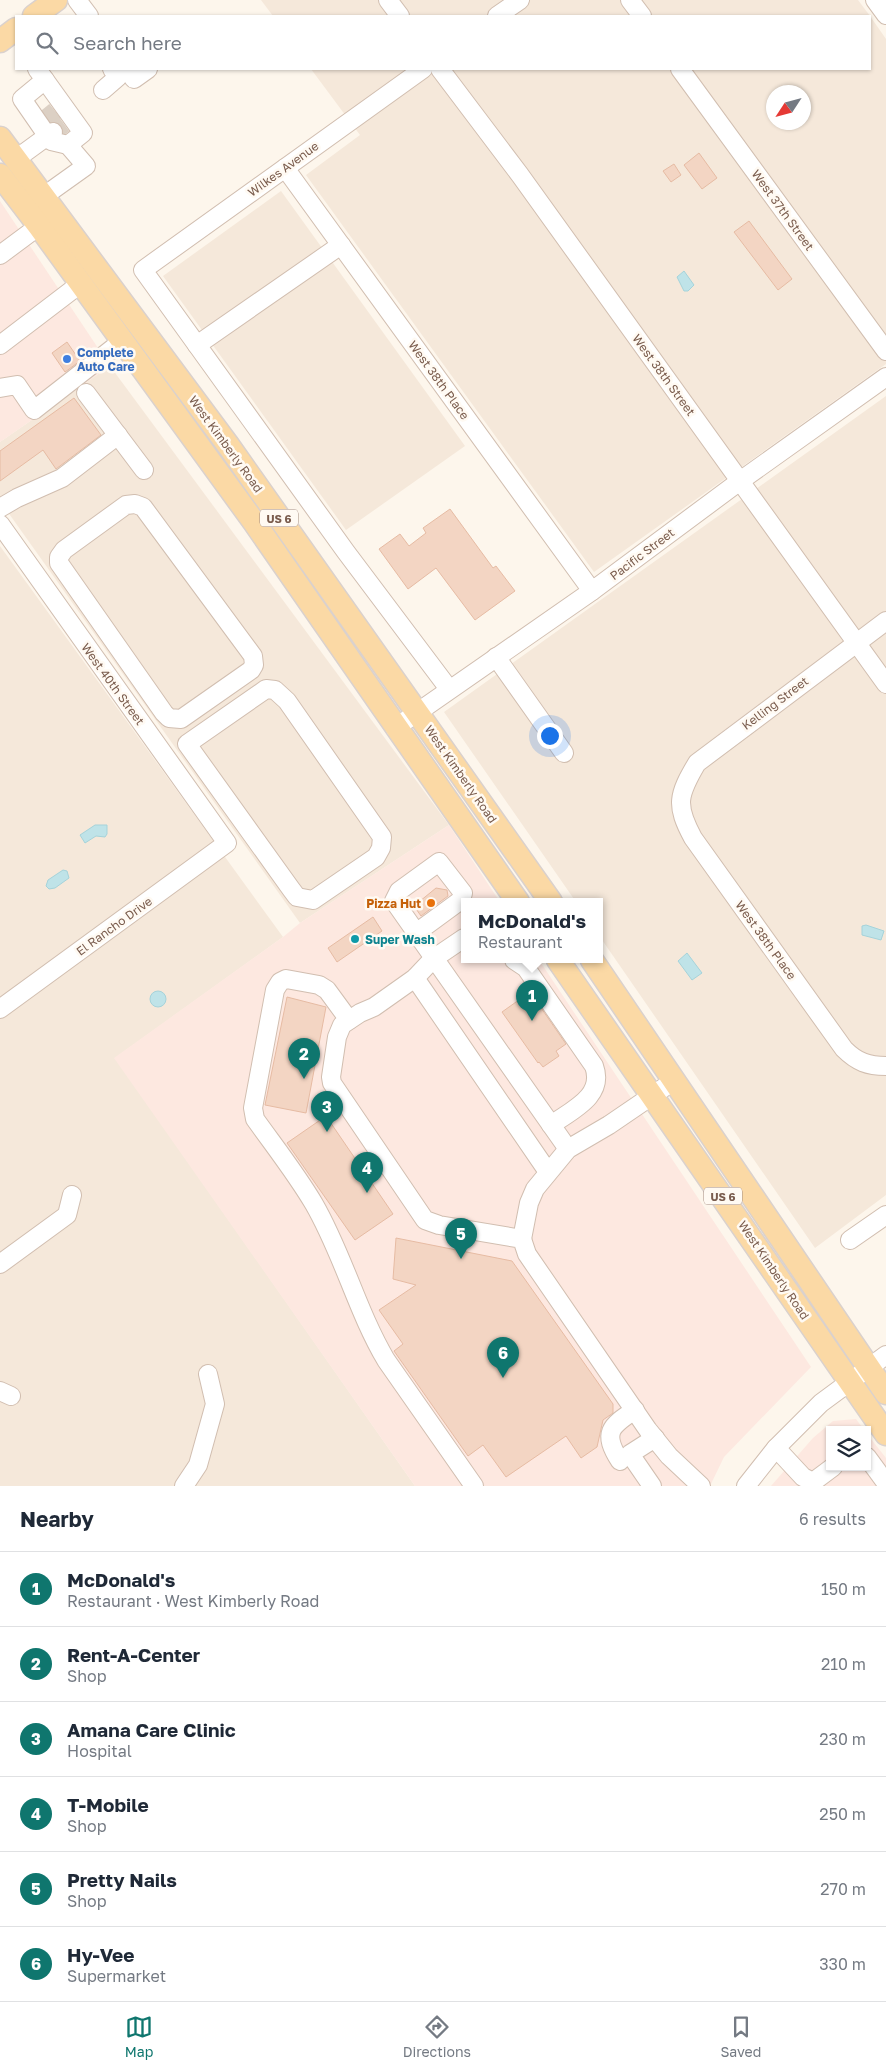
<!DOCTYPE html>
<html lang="en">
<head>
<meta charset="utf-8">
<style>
	:root { --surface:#fff; --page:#f6f6f7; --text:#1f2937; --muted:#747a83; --line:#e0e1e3; --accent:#0f766e }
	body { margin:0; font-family:"Golos Text",sans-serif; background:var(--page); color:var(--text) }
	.controls { position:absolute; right:15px; bottom:15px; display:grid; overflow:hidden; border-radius:0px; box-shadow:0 1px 4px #0004 }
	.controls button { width:45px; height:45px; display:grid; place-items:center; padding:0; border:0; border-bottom:1px solid var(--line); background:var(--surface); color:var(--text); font:25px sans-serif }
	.compass { position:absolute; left:766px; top:85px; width:45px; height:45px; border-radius:50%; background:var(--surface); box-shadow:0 1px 4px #0004; rotate:234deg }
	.you { position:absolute; left:549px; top:735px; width:18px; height:18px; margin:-12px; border:4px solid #fff; border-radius:50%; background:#1a73e8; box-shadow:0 0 0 8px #1a73e833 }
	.badge { display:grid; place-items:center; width:32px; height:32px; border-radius:50%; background:var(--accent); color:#fff; font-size:16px; font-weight:700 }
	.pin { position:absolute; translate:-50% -41px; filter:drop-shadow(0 1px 2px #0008) }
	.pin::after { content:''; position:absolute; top:26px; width:18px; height:15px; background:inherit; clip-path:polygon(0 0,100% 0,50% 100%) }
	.popup { position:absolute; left:461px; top:898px; width:142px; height:65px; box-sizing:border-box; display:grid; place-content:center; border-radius:0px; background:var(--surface); filter:drop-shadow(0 1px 4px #0005); font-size:16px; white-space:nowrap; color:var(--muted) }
	.popup b { font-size:19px; color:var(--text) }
	.popup::after { content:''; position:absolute; left:50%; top:100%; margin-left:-10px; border:10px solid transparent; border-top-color:var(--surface) }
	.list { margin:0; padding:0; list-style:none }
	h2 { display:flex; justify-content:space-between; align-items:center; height:65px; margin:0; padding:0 20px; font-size:21px }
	h2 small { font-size:16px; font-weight:400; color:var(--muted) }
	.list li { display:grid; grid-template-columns:32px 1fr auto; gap:15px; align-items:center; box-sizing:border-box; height:75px; padding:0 20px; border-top:1px solid var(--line) }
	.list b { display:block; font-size:19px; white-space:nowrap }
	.list p { margin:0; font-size:16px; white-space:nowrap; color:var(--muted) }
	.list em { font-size:16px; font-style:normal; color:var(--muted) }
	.icon { flex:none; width:28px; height:28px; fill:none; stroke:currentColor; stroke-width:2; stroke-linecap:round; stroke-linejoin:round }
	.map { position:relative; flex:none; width:886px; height:1486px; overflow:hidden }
	.search { position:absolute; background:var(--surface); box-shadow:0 1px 4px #0004; left:15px; right:15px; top:15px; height:55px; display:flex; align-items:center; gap:12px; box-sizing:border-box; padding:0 18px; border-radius:0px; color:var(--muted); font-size:19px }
	.sheet { height:515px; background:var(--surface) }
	nav { display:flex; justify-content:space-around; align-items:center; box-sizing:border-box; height:70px; border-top:1px solid var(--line); background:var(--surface); font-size:14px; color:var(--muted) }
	nav a { display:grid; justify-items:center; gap:2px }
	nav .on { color:var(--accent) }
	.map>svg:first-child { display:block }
	.residential { fill:#f5e8da; fill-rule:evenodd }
	.commercial { fill:#fde8e0 }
	.water { fill:#bfe3e8; stroke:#a5d3da }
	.building { fill:#f3d5c3; stroke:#e6bba3 }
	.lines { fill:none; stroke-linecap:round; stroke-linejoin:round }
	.minor-tunnel { stroke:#dcd0c4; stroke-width:18; stroke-dasharray:18 9; stroke-linecap:butt }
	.minor-casing { stroke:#d1beb0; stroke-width:20 }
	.major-casing { stroke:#dad1cd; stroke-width:25 }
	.minor { stroke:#fff; stroke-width:18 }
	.major { stroke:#fbd9a5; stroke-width:22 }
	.shop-dot { fill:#3f7fe0; stroke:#fffaf3; stroke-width:2 }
	.food-dot { fill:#e8710a; stroke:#fffaf3; stroke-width:2 }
	.culture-dot { fill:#0f9aa8; stroke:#fffaf3; stroke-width:2 }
	.labels { text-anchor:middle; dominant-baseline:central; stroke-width:5; stroke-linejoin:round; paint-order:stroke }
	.shield { fill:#fffaf3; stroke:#a28b7f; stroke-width:1 }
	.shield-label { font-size:11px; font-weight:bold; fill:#7a5c4d }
	.street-label { font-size:12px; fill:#7a5c4d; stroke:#fffaf3 }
	.shop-label { font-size:12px; font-weight:bold; fill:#366cbe; stroke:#fffaf3; text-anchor:start }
	.food-label { font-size:12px; font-weight:bold; fill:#c56008; stroke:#fffaf3; text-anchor:end }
	.culture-label { font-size:12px; font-weight:bold; fill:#0d838f; stroke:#fffaf3; text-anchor:start }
</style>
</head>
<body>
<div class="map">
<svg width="886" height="1486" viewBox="0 0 886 1486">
	<rect width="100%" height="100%" fill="#fdf6ec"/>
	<g class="residential">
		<path d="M 261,0 L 858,0 L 870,16 L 273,16 Z"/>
		<path d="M 870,16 L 886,39 L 886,364 L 594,572 L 306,175 L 360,135 L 311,69 L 870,69 ZM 774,92 L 804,92 L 804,122 L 774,122 Z"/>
		<path d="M 281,191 L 465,446 L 346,530 L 163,276 Z"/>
		<path d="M 110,366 L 449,825 L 300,923 L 0,501 L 0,442 Z"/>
		<path d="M 886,396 L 886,1195 L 815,1248 L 600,937 L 600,902 L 576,902 L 444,712 Z"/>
		<path d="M 0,546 L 283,937 L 115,1058 L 415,1486 L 0,1486 Z"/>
	</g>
	<g class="commercial">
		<path d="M 0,201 L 110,366 L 0,442 Z"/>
		<path d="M 449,825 L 500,902 L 464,902 L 464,960 L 539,960 L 811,1367 L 724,1457 L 710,1486 L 415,1486 L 114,1058 L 283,937 L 300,923 Z"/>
		<path d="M 856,1419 L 864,1430 L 830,1430 L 830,1467 L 867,1467 L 867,1434 L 886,1458 L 886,1486 L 771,1486 L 813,1438 L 833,1421 Z"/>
	</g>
	<g class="water">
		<path d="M 684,271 L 694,285 L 688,291 L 684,291 L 677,277 Z"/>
		<path d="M 95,825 L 107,825 L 107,834 L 105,837 L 96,836 L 85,843 L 80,835 Z"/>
		<path d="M 63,870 L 67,871 L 69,878 L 55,888 L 49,889 L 46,886 L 48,880 Z"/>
		<path d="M 866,925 L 884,931 L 881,940 L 862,935 L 862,926 Z"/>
		<path d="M 687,953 L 702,973 L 692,980 L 678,961 Z"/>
		<circle cx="158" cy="999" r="8"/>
	</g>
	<g class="building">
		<path d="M 699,153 L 717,178 L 702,189 L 684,165 Z"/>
		<path d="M 674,164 L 681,175 L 671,182 L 663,171 Z"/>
		<path d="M 749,221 L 792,279 L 778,290 L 734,232 Z"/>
		<path d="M 67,342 L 80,361 L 65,372 L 52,353 Z"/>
		<path d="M 74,398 L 101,435 L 56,469 L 43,450 L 0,481 L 0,451 Z"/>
		<path d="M 450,509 L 493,568 L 496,566 L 515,591 L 475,620 L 436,568 L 408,589 L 379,549 L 400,534 L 409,546 L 426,533 L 423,528 Z"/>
		<path d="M 436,888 L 447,890 L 448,896 L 421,916 L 414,906 Z"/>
		<path d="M 373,917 L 382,931 L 337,962 L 328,948 Z"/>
		<path d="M 530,992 L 566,1044 L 556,1051 L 559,1056 L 543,1067 L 539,1062 L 538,1063 L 502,1012 Z"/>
		<path d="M 287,997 L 326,1007 L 306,1113 L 265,1105 Z"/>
		<path d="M 326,1116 L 393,1214 L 355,1240 L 287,1143 Z"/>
		<path d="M 396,1238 L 512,1261 L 613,1404 L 613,1413 L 603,1420 L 597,1447 L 581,1458 L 566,1436 L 506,1477 L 483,1445 L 468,1456 L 394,1351 L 403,1344 L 379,1310 L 416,1285 L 393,1279 Z"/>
	</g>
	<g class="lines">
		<g class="minor-tunnel">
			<path d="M 44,120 L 55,111"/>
			<path d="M 53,132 L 64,124"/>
		</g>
		<g class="minor-casing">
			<g id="minor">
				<path d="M 77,0 L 89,16"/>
				<path d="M 388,0 L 400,16"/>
				<path d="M 630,0 L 642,16"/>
				<path d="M 875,0 L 886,15"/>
				<path d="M 497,16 L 520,0"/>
				<path d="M 37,69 L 83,133 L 68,145 L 86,166 L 44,196"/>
				<path d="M 127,69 L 134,79 L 148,69"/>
				<path d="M 423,69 L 143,270 L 346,552 L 449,689"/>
				<path d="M 440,69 L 520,175 L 886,684"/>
				<path d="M 680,69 L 886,351"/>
				<path d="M 45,80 L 22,99 L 51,141 L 68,145"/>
				<path d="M 103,90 L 118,77 L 112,69"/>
				<path d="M 16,159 L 53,132"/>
				<path d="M 285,168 L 592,591"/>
				<path d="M 0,255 L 39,226"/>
				<path d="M 0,345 L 80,284"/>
				<path d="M 197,345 L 341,245"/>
				<path d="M 0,388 L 17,385 L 34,410 L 121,342"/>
				<path d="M 86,393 L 144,470"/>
				<path d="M 135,504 L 143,507 L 253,656 L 254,665 L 251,670 L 181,719 L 169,718 L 164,713 L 59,563 L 59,557 L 64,550 L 126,505 Z"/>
				<path d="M 0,508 L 17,498 L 62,478 L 118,435"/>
				<path d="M 0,524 L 227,843 L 0,1009"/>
				<path d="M 886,621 L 697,763 C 678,795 675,805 693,838 L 844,1049 C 857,1062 868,1066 886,1066"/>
				<path d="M 496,657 L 564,753"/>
				<path d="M 266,689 L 275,690 L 287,701 L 382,837 L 381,848 L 376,857 L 313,900 L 297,897 L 291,889 L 187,744 Z"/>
				<path d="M 395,728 L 592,591 L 740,481 L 886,377"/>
				<path d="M 416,933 L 461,900 L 463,893 L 439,862 L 399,891 L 394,901 L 568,1149"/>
				<path d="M 464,938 L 433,959 L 415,978 L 374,1007 L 360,1013 L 342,1025 L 337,1037 L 331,1077 L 332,1083 L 425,1220 L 439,1225 L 522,1239 L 527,1254 L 648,1430 L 669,1456 L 701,1486"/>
				<path d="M 514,960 L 526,968 L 594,1066 C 605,1096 572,1110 551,1125"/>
				<path d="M 415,978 L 548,1172"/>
				<path d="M 349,1020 L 327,990 L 319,985 L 286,979 L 280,982 L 275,990 L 253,1108 L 255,1119 C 275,1147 297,1175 314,1204 C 343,1254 357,1311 386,1360 L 474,1486"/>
				<path d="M 522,1239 L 529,1203 L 535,1189 L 568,1149 L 609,1125 L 675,1080"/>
				<path d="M 850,1240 L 886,1215"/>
				<path d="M 0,1264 L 67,1215 L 72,1195"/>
				<path d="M 0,1391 L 11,1396"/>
				<path d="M 776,1448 L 803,1477 L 813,1482 L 833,1467"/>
				<path d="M 867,1457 L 886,1483"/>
				<path d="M 620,1461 C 602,1433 610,1426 635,1410"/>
				<path d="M 184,1486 L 198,1465 L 215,1404 L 208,1374"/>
				<path d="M 652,1486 L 630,1454 L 655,1438"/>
				<path d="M 746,1486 L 776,1448 L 821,1403 L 886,1355"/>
			</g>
		</g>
		<g class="major-casing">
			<g id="major">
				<path d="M 34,16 L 56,0"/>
				<path d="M 0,41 L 16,29"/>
				<path d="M 0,138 L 228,445 L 551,902"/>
				<path d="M 0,175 L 39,226 L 254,522 L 518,902"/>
				<path d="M 558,960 L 886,1434"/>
				<path d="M 592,960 L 886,1393"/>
			</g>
		</g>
		<use href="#minor" class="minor"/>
		<use href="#major" class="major"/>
	</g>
	<circle class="shop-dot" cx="67" cy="359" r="5"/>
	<circle class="food-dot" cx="431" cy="903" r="5"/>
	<circle class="culture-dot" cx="355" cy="939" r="5"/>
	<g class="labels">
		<g class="shield">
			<rect x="260" y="509.5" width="38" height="17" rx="4"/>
			<rect x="704" y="1187.5" width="38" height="17" rx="4"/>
		</g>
		<g class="shield-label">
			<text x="279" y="518">US 6</text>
			<text x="723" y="1196">US 6</text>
		</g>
		<g class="street-label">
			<text transform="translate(283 169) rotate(-36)">Wilkes Avenue</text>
			<text transform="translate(783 210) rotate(54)">West 37th Street</text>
			<text transform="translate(664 375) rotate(54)">West 38th Street</text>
			<text transform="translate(439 380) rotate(54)">West 38th Place</text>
			<text transform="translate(226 444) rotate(54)">West Kimberly Road</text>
			<text transform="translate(642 554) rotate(-37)">Pacific Street</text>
			<text transform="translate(113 684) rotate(54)">West 40th Street</text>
			<text transform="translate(775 703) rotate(-37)">Kelling Street</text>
			<text transform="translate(461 774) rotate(55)">West Kimberly Road</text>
			<text transform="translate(114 926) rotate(-36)">El Rancho Drive</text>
			<text transform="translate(766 940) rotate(54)">West 38th Place</text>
			<text transform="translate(774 1270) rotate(56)">West Kimberly Road</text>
		</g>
		<g class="shop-label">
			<text x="77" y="352">Complete<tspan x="77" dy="14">Auto Care</tspan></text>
		</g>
		<g class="food-label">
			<text x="421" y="903">Pizza Hut</text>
		</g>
		<g class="culture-label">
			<text x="365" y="939">Super Wash</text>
		</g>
	</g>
</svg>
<div class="controls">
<button><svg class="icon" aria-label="layers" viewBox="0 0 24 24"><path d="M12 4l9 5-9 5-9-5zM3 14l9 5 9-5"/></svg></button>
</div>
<svg class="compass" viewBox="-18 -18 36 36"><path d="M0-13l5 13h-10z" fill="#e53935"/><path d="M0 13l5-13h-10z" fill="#747a83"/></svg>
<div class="you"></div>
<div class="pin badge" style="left:532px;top:1021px">1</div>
<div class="popup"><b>McDonald's</b>Restaurant</div>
<div class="pin badge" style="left:304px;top:1079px">2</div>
<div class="pin badge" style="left:327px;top:1132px">3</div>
<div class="pin badge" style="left:367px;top:1193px">4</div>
<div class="pin badge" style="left:461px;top:1259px">5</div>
<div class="pin badge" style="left:503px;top:1378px">6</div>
<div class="search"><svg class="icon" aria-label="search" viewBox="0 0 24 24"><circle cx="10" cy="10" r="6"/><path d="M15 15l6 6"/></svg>Search here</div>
</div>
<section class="sheet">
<h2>Nearby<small>6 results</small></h2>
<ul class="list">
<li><span class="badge">1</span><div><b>McDonald's</b><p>Restaurant · West Kimberly Road</p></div><em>150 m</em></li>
<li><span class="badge">2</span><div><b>Rent-A-Center</b><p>Shop</p></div><em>210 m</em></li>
<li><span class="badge">3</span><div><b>Amana Care Clinic</b><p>Hospital</p></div><em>230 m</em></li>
<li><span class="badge">4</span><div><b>T-Mobile</b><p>Shop</p></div><em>250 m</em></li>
<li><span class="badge">5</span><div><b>Pretty Nails</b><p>Shop</p></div><em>270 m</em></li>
<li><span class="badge">6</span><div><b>Hy-Vee</b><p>Supermarket</p></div><em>330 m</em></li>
</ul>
</section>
<nav>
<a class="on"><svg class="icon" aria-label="map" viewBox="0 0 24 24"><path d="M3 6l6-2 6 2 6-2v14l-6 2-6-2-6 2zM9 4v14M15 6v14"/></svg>Map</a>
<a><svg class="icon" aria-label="directions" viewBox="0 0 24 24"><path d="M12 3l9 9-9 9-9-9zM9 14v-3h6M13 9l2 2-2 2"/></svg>Directions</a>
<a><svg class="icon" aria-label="saved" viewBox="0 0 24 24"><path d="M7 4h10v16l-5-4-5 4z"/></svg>Saved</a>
</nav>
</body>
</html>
